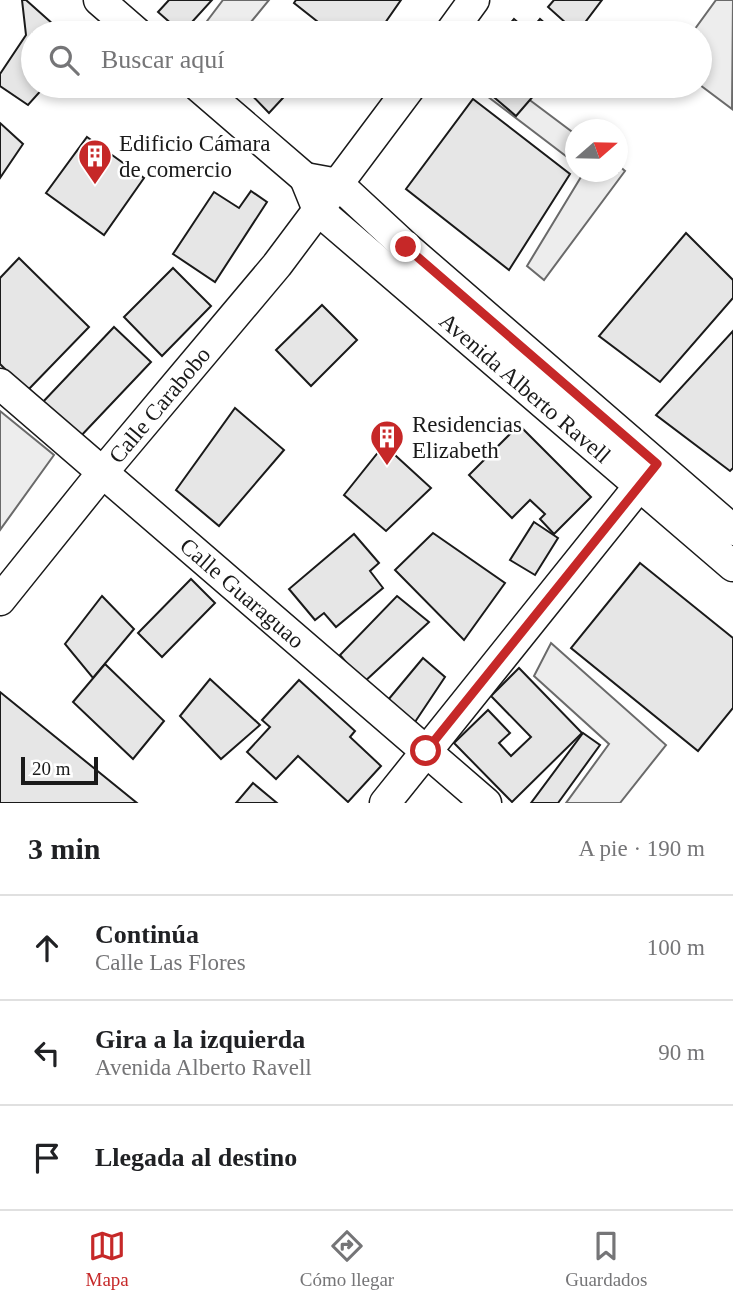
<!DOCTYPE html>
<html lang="es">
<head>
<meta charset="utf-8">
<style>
	:root { --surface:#fff; --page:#f6f6f6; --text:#202124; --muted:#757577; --line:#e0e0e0; --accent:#c62828 }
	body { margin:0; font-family:"Times New Roman",serif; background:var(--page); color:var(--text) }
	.compass { position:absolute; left:565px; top:119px; width:63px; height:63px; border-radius:50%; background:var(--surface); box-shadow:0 4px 10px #0003; rotate:70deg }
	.scale { position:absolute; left:21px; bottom:18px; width:77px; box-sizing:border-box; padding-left:7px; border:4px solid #1a1a1a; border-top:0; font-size:19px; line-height:24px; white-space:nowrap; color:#1a1a1a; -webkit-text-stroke:5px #fff; paint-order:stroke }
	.stop { position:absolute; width:21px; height:21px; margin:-16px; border:5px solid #c62828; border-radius:50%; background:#fff }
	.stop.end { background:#c62828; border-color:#fff; box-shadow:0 2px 7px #0008 }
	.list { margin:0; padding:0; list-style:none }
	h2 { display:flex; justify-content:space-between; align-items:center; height:91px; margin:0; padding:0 28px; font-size:30px }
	h2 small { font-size:23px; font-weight:400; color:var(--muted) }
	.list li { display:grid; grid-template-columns:46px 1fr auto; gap:21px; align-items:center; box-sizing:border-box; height:105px; padding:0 28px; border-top:2px solid var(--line) }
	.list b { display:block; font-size:26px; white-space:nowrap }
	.list p { margin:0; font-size:23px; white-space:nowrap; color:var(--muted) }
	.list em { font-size:23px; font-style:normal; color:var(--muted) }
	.icon { flex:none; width:38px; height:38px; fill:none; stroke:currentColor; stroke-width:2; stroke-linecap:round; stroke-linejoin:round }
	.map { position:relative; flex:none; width:733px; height:803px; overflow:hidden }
	.search { position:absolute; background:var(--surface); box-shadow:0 4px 10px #0003; left:21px; right:21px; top:21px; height:77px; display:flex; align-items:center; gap:18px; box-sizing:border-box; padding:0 24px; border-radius:38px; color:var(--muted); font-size:26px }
	.sheet { height:406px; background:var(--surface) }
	nav { display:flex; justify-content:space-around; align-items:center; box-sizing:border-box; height:98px; border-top:2px solid var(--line); background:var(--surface); font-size:19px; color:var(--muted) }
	nav a { display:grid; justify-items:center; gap:4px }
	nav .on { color:var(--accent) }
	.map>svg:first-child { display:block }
	.parking { fill:#ededed; stroke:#6a6a6a; stroke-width:2 }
	.building { fill:#e6e6e6; stroke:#1a1a1a; stroke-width:2 }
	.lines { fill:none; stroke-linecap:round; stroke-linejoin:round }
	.minor-casing { stroke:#1a1a1a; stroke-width:33 }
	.minor { stroke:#fff; stroke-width:30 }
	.route { stroke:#c62828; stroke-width:9 }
	.labels { text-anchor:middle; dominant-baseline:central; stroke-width:5; stroke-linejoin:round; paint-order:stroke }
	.poi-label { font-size:23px; fill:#1a1a1a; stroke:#fff; text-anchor:start }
	.street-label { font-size:23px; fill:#1a1a1a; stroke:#fff }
</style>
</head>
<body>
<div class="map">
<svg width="733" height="803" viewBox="0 0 733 803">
	<rect width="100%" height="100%" fill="#fff"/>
	<g class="parking">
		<path d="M 223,0 L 269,0 L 242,33 L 210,33 L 201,29 Z"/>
		<path d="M 716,0 L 733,0 L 732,109 L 700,85 L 700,33 L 692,33 Z"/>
		<path d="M 487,86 L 511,86 L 575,134 L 575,163 L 483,93 Z"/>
		<path d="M 618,165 L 625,171 L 544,280 L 527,266 L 584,172 L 618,172 Z"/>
		<path d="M 0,411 L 54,455 L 0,530 Z"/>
		<path d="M 551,643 L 666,745 L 620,803 L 566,803 L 609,744 L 534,676 Z"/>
	</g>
	<g class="building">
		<path d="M 22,0 L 26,0 L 63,33 L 33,33 L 33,86 L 45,86 L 28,105 L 0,86 L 0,74 L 26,35 Z"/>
		<path d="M 169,0 L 212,0 L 182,33 L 158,12 Z"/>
		<path d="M 296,0 L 401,0 L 378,33 L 332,33 L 294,3 Z"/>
		<path d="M 554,0 L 602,0 L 577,33 L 548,7 Z"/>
		<path d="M 514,19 L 529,32 L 540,19 L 556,33 L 502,33 Z"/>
		<path d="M 243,86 L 294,86 L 269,113 Z"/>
		<path d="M 495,86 L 542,86 L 516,116 L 489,93 Z"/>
		<path d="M 473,99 L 570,174 L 509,270 L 406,189 Z"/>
		<path d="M 0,123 L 23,144 L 0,178 Z"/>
		<path d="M 87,137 L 144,178 L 104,235 L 46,193 Z"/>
		<path d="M 251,191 L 267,202 L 215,282 L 173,254 L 214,192 L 239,208 Z"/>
		<path d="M 686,233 L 733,280 L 733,298 L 660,382 L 599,336 Z"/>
		<path d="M 19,258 L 89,327 L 27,391 L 0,364 L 0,278 Z"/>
		<path d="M 173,268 L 211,306 L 162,356 L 124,317 Z"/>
		<path d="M 322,305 L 357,340 L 311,386 L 276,350 Z"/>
		<path d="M 114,327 L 151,362 L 78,439 L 41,404 Z"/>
		<path d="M 733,331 L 733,468 L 730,471 L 656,415 Z"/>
		<path d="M 235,408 L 284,450 L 219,526 L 176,490 Z"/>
		<path d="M 519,425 L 591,497 L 554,534 L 540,519 L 545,514 L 530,500 L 512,518 L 469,475 Z"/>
		<path d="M 384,445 L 431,488 L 386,531 L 344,495 Z"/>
		<path d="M 534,522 L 558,538 L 535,575 L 510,560 Z"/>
		<path d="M 433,533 L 505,583 L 464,640 L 395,570 Z"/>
		<path d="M 354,534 L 379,563 L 370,571 L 383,588 L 336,627 L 324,613 L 315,620 L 289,589 Z"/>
		<path d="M 640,563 L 733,638 L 733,708 L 698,751 L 571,648 Z"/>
		<path d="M 191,579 L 215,603 L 162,657 L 138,633 Z"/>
		<path d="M 102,596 L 134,629 L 93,678 L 65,644 Z"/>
		<path d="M 397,596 L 429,622 L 363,683 L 340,655 Z"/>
		<path d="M 423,658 L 445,677 L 413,725 L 388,700 Z"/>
		<path d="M 105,664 L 164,721 L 133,759 L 73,702 Z"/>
		<path d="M 519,668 L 582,733 L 512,802 L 454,743 L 488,710 L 510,733 L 499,743 L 511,756 L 531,737 L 491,696 Z"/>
		<path d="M 210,679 L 260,725 L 221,759 L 180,716 Z"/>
		<path d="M 299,680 L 355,731 L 350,737 L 381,766 L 348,802 L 298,756 L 276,779 L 247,752 L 270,727 L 262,720 Z"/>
		<path d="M 0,692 L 137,803 L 0,803 Z"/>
		<path d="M 583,733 L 600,745 L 558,803 L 531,803 Z"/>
		<path d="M 253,783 L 277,803 L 236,803 Z"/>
	</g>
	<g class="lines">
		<g class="minor-casing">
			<g id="minor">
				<path d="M 99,0 L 137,33"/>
				<path d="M 450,33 L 474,0"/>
				<path d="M 198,86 L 305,178"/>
				<path id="s1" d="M 338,184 L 305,178 L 318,210 L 733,566"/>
				<path d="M 338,184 L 406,247 L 733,530"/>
				<path id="s2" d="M 0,384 L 486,803"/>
				<path id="s3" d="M 0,600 L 102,473 L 277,265 L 411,86"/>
				<path d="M 385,803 L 652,470"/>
			</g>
		</g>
		<use href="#minor" class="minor"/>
	</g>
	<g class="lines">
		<path class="route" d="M 406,247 L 657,464 L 426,751"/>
	</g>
	<defs>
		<g id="building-pin" transform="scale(1.75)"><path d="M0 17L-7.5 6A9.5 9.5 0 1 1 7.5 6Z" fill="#c62828" stroke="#fff"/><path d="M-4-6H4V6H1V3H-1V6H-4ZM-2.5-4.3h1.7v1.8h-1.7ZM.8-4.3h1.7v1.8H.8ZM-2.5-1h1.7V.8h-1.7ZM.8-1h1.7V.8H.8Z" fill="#fff"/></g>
	</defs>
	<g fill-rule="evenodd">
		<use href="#building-pin" x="95" y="156"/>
		<use href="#building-pin" x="387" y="437"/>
	</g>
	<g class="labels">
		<g class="poi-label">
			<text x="119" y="143">Edificio Cámara<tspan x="119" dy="26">de comercio</tspan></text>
			<text x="412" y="424">Residencias<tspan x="412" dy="26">Elizabeth</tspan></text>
		</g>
		<g class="street-label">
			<text stroke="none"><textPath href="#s1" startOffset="341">Avenida Alberto Ravell</textPath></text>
			<text stroke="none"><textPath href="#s3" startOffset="252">Calle Carabobo</textPath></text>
			<text stroke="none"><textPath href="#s2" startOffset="320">Calle Guaraguao</textPath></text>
		</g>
	</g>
</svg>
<svg class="compass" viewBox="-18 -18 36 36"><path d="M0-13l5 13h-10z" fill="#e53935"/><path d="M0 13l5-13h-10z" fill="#757577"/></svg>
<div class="scale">20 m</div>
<div class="stop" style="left:426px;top:751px"></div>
<div class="stop end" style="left:406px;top:247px"></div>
<div class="search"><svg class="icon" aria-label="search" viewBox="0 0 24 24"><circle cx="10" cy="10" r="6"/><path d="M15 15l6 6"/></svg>Buscar aquí</div>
</div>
<section class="sheet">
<h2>3 min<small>A pie · 190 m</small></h2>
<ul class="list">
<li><svg class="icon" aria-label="ahead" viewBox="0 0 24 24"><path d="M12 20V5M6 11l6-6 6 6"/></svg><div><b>Continúa</b><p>Calle Las Flores</p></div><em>100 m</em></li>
<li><svg class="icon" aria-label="left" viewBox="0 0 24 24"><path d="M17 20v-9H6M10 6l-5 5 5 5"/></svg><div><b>Gira a la izquierda</b><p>Avenida Alberto Ravell</p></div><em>90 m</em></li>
<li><svg class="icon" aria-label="arrive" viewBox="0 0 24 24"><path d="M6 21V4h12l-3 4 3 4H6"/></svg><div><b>Llegada al destino</b></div></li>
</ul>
</section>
<nav>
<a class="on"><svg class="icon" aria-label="map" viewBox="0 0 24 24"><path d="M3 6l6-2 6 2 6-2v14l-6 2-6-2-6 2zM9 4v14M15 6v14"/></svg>Mapa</a>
<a><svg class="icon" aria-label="directions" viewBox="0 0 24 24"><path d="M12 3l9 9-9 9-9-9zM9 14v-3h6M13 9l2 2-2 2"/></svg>Cómo llegar</a>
<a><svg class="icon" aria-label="saved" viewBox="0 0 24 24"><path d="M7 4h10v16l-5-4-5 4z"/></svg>Guardados</a>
</nav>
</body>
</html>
